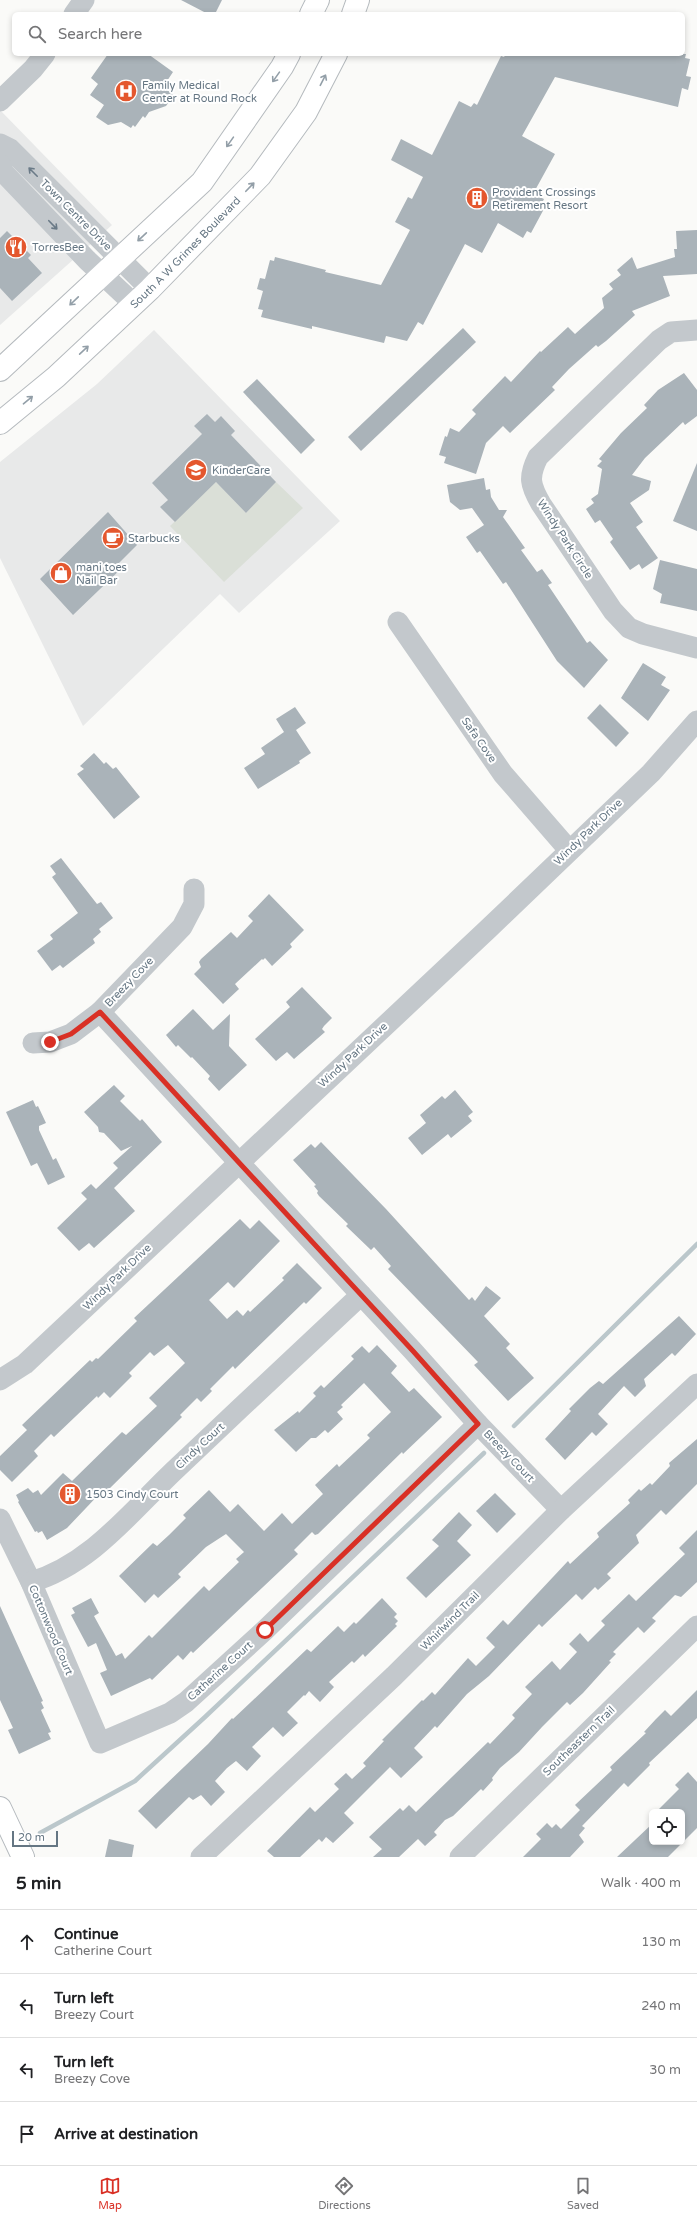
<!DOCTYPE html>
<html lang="en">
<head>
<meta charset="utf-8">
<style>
	:root { --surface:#fff; --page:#f2f2f2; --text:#202124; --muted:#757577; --line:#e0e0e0; --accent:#d93025 }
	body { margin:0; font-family:"Varela Round",sans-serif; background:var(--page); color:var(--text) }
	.controls { position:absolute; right:12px; bottom:12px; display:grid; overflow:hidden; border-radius:6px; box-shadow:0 2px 6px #0003 }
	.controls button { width:36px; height:36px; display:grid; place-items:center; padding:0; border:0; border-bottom:1px solid var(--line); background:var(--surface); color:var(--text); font:20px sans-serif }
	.scale { position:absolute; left:12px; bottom:10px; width:46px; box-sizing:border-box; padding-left:4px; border:2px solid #657683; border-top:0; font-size:11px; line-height:14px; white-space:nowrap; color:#657683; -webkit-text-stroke:3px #fff; paint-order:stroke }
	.stop { position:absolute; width:12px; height:12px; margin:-9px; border:3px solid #d93025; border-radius:50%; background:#fff }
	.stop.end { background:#d93025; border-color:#fff; box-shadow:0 1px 4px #0008 }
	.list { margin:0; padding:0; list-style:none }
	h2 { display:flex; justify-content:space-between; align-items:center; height:52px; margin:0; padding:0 16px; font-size:17px }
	h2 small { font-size:13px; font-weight:400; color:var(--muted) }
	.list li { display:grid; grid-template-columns:26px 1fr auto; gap:12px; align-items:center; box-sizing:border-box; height:64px; padding:0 16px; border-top:1px solid var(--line) }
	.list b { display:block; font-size:15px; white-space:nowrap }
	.list p { margin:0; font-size:13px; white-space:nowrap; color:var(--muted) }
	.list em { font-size:13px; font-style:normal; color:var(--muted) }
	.icon { flex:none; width:22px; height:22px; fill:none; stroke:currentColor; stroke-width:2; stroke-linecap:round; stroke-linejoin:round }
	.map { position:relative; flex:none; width:697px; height:1857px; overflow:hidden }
	.search { position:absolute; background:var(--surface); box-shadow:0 2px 6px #0003; left:12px; right:12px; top:12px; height:44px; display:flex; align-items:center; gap:10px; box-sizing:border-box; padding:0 14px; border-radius:6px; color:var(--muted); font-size:15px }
	.sheet { height:308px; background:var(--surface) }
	nav { display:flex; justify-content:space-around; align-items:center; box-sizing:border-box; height:56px; border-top:1px solid var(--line); background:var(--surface); font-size:11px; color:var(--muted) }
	nav a { display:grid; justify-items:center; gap:2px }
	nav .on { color:var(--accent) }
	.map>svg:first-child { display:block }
	.built { fill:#e8e9e9 }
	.green { fill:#dadfd7 }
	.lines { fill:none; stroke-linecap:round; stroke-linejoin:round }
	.stream { stroke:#bbc7cb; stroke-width:4.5 }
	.building { fill:#aab3b9 }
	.major-casing { stroke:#b5babe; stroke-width:24 }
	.minor { stroke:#c3c8cc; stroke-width:21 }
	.major { stroke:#fff; stroke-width:22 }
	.oneway { stroke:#939fa8 }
	.oneway2 { stroke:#6a7a87 }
	.route { stroke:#d93025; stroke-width:5 }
	.labels { text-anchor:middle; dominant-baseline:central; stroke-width:4; stroke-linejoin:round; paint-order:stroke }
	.poi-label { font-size:11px; fill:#657683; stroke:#fff; text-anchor:start }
	.street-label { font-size:11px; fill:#657683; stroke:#fff }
</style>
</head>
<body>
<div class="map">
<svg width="697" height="1857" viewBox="0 0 697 1857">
	<rect width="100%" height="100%" fill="#fafaf8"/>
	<g class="built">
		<path d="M 0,110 L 112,225 L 0,325 Z"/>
		<path d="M 154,330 L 340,521 L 239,613 L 220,594 L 83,726 L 0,558 L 0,462 L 97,384 Z"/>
	</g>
	<path class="green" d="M 216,482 L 246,513 L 276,482 L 303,508 L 224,582 L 170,526 Z"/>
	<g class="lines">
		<g class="stream">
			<path d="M 514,1426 L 697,1244"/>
			<path d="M 40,1833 L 135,1781 L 205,1717 L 484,1453"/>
		</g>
	</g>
	<g class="building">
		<path d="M 181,0 L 222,0 L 215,14 L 208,14 Z"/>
		<path d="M 108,54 L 148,54 L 173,72 L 163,87 L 174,95 L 166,106 L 149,112 L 145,118 L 143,116 L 135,127 L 133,125 L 131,128 L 121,122 L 108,125 L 96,117 L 104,105 L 90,95 L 98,84 L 91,78 Z"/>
		<path d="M 506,54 L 686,54 L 685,58 L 690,59 L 686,76 L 691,77 L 688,90 L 682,88 L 678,107 L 555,77 L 522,136 L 555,154 L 533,194 L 544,199 L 541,205 L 545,207 L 531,233 L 527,231 L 523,238 L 498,223 L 482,253 L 465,244 L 423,325 L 418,322 L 407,341 L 386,336 L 384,343 L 312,326 L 312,329 L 261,317 L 263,310 L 258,309 L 263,291 L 257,289 L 260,278 L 265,279 L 270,260 L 274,261 L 275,257 L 326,270 L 325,272 L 381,285 L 410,230 L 395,222 L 408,197 L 412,199 L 423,177 L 391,160 L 401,139 L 432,155 L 459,101 L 471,107 L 474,103 L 477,105 L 501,56 L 504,57 Z"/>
		<path d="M 697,230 L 697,274 L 663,276 L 670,296 L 632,311 L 635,315 L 606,341 L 598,347 L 596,345 L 569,369 L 552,387 L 555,390 L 510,433 L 503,426 L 486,443 L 476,474 L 444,463 L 446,457 L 439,455 L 445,436 L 447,437 L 450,428 L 459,432 L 476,414 L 472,410 L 505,376 L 511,382 L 540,351 L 541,352 L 568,327 L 575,334 L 604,308 L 602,298 L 613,289 L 609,284 L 621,275 L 617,270 L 632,257 L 637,269 L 675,257 L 674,249 L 677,249 L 676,231 Z"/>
		<path d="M 7,231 L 31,255 L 28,258 L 42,273 L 12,301 L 0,288 L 0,238 Z"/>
		<path d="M 463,328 L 476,342 L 361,451 L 348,437 Z"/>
		<path d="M 684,373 L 697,390 L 697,416 L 685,425 L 683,422 L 645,458 L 632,475 L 651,481 L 649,490 L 630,503 L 643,522 L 636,527 L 658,558 L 642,569 L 639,564 L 630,570 L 610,542 L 613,539 L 600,520 L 595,523 L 586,509 L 594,503 L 591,499 L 598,494 L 602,469 L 597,466 L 602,461 L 599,459 L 621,433 L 647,408 L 644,405 L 658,390 Z"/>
		<path d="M 257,379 L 315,440 L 301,454 L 243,392 Z"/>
		<path d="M 207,414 L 215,422 L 221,416 L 235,431 L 231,435 L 276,482 L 246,513 L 216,482 L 175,522 L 160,507 L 168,500 L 152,483 L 202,434 L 194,426 Z"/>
		<path d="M 697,463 L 697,531 L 673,521 Z"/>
		<path d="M 484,478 L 486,490 L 490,489 L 491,497 L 499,510 L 507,510 L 503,517 L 525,548 L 521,550 L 537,572 L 542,569 L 552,583 L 548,585 L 587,643 L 590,641 L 608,660 L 584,688 L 557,661 L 506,582 L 503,584 L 480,551 L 477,553 L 466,537 L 484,525 L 472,508 L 460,510 L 450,502 L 447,485 Z"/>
		<path d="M 108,512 L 137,545 L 119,563 L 124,566 L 73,615 L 40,579 Z"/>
		<path d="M 660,560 L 697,569 L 697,611 L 660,603 L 662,594 L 653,589 Z"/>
		<path d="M 643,663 L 666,677 L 661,685 L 670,690 L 648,721 L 621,698 Z"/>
		<path d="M 600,704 L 629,733 L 616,747 L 587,718 Z"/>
		<path d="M 295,707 L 306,723 L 296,730 L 311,753 L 299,761 L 300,763 L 258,789 L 244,768 L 265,754 L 261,748 L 284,732 L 276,719 Z"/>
		<path d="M 94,753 L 104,764 L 106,762 L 113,769 L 116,767 L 140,797 L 114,819 L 77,774 L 84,769 L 80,766 Z"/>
		<path d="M 61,858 L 97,904 L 101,902 L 113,918 L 99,929 L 101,932 L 93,939 L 95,943 L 63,968 L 60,965 L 52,971 L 37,951 L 53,939 L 50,935 L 78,913 L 52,877 L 56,874 L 50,866 Z"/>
		<path d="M 269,894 L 304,930 L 290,944 L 292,947 L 272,966 L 265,958 L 263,960 L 262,959 L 235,984 L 239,989 L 223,1004 L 194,974 L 201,967 L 199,962 L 201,959 L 231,932 L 237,938 L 253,921 L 248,916 Z"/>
		<path d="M 302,987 L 332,1018 L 324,1026 L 322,1029 L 325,1032 L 294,1059 L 287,1052 L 276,1061 L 255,1039 L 290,1007 L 286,1002 Z"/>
		<path d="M 193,1009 L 213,1030 L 230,1014 L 229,1046 L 247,1065 L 219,1091 L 208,1079 L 210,1076 L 192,1057 L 191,1058 L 178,1045 L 176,1047 L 166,1035 Z"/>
		<path d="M 114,1085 L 125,1096 L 120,1101 L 140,1121 L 142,1119 L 162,1142 L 114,1188 L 135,1211 L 94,1248 L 89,1243 L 79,1251 L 57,1228 L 87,1199 L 81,1193 L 91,1184 L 96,1189 L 118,1168 L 113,1163 L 132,1146 L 121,1151 L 104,1133 L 99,1132 L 98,1127 L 84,1112 Z"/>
		<path d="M 455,1090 L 473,1112 L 468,1116 L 472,1121 L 451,1138 L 448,1134 L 422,1155 L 408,1138 L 426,1123 L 420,1115 L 442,1096 L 445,1099 Z"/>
		<path d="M 33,1100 L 36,1107 L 38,1106 L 46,1123 L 39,1126 L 39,1130 L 53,1160 L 56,1158 L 65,1177 L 48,1185 L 37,1163 L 31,1166 L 6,1112 Z"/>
		<path d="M 321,1142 L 386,1209 L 469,1300 L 472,1297 L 475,1301 L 486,1286 L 501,1298 L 484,1316 L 510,1344 L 506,1348 L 534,1378 L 508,1401 L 474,1365 L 478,1362 L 388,1269 L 391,1266 L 374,1247 L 371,1250 L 346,1226 L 348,1224 L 319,1196 L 317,1193 L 318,1191 L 314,1186 L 316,1185 L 293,1160 L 311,1144 L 315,1148 Z"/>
		<path d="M 240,1219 L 250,1229 L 259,1220 L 280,1241 L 234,1288 L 228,1282 L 209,1300 L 227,1319 L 237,1310 L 243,1316 L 248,1310 L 250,1312 L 284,1280 L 282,1278 L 297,1263 L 322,1288 L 306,1304 L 304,1302 L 235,1369 L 233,1366 L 210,1389 L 212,1391 L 201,1402 L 197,1398 L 180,1415 L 182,1417 L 107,1491 L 105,1488 L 67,1528 L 47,1540 L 42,1531 L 38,1533 L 37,1531 L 35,1532 L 18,1502 L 19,1501 L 16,1495 L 28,1488 L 33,1493 L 38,1490 L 41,1495 L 63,1473 L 72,1481 L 122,1432 L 126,1435 L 157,1406 L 149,1398 L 185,1363 L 168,1345 L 154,1356 L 150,1352 L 129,1373 L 132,1376 L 110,1398 L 104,1392 L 98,1398 L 97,1396 L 54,1437 L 51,1434 L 34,1451 L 38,1456 L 12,1482 L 0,1470 L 0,1456 L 27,1430 L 22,1425 L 90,1360 L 92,1362 L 96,1358 L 98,1359 L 137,1321 L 134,1318 Z"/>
		<path d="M 679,1316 L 696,1334 L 675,1356 L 672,1353 L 644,1379 L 646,1386 L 635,1397 L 624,1386 L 598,1414 L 608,1424 L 596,1436 L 592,1432 L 565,1460 L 545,1439 L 571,1411 L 569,1409 L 590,1388 L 599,1381 L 603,1384 Z"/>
		<path d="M 377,1345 L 397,1366 L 391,1373 L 409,1392 L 414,1388 L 442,1417 L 403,1454 L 402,1452 L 318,1534 L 315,1535 L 312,1532 L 294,1550 L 298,1554 L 193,1653 L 191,1651 L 183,1660 L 178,1655 L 152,1680 L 150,1678 L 111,1696 L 100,1673 L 107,1670 L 96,1643 L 88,1647 L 71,1615 L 75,1613 L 72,1608 L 91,1598 L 99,1613 L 94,1616 L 116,1656 L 122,1653 L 125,1659 L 149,1635 L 152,1638 L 204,1586 L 209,1591 L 239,1562 L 236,1559 L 244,1552 L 226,1534 L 206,1547 L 178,1574 L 181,1577 L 158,1598 L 154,1594 L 145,1603 L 119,1576 L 153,1543 L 157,1546 L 169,1535 L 186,1518 L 183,1515 L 209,1490 L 230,1512 L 238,1504 L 264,1531 L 282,1513 L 292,1524 L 323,1494 L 315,1485 L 337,1464 L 339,1467 L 370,1438 L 367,1435 L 391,1412 L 364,1383 L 341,1405 L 343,1407 L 337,1412 L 343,1419 L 328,1433 L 325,1430 L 316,1438 L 311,1438 L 296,1452 L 274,1430 L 298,1411 L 299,1413 L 316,1396 L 313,1393 L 321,1385 L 324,1388 L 354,1359 L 351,1356 L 362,1346 L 369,1353 Z"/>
		<path d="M 697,1439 L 697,1484 L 666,1515 L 661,1510 L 636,1535 L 639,1543 L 607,1574 L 611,1578 L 598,1590 L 595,1587 L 582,1600 L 576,1594 L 542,1627 L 539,1624 L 489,1676 L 467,1694 L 437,1728 L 435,1726 L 414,1748 L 423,1757 L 401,1778 L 390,1767 L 344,1813 L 354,1823 L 333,1843 L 326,1837 L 322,1842 L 319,1839 L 300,1857 L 274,1857 L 267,1851 L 310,1807 L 315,1812 L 339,1789 L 334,1784 L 346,1773 L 352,1779 L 366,1766 L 363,1763 L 384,1741 L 382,1740 L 422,1700 L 423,1701 L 432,1692 L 435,1695 L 468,1658 L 476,1666 L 495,1647 L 486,1638 L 503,1620 L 508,1625 L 568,1561 L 570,1564 L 599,1537 L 597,1533 L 630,1503 L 628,1500 L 639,1489 L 641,1491 L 650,1483 L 652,1485 L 670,1466 L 669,1463 Z"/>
		<path d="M 495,1493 L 516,1514 L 497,1533 L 476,1511 Z"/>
		<path d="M 459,1512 L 472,1525 L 457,1541 L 471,1555 L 426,1598 L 406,1578 L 439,1546 L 432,1540 Z"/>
		<path d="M 697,1530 L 697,1582 L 681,1597 L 675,1595 L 652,1618 L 656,1621 L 644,1633 L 638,1627 L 613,1652 L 616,1654 L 609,1661 L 611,1662 L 583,1693 L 570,1705 L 567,1702 L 542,1727 L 519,1752 L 500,1768 L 492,1778 L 493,1780 L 483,1791 L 481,1789 L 453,1816 L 445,1820 L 434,1832 L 437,1835 L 425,1846 L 418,1839 L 399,1857 L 373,1857 L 382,1849 L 369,1837 L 400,1808 L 403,1811 L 409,1805 L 416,1812 L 488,1742 L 490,1744 L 515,1718 L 512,1715 L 532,1694 L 525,1687 L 552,1661 L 560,1670 L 577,1652 L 569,1644 L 580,1633 L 588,1642 L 605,1625 L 601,1621 L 629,1594 L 636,1601 L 685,1554 L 679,1548 Z"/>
		<path d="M 382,1598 L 397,1614 L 394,1617 L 398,1621 L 395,1624 L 397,1626 L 365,1657 L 363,1654 L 354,1663 L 352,1661 L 329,1682 L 334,1687 L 320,1702 L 309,1691 L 305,1696 L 304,1695 L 287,1712 L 298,1723 L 283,1737 L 273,1727 L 252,1747 L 261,1756 L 247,1771 L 236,1761 L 227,1768 L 215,1781 L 225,1792 L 211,1806 L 201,1795 L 193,1800 L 189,1797 L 156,1829 L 138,1811 L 208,1744 L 232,1718 L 233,1719 L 307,1649 L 311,1652 L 338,1626 L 344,1632 L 354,1622 L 356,1624 Z"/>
		<path d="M 0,1606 L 43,1701 L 41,1702 L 44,1708 L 41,1710 L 51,1732 L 48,1733 L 51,1739 L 19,1754 L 8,1730 L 13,1728 L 0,1700 Z"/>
		<path d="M 697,1690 L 697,1718 L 649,1763 L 650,1765 L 628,1787 L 624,1783 L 582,1826 L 585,1828 L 579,1835 L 584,1842 L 570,1857 L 523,1857 L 541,1839 L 536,1834 L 547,1823 L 552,1828 L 556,1824 L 561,1829 L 580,1810 L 575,1805 L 612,1770 L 610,1767 L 646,1733 L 644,1732 L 656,1719 L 665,1710 L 671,1716 Z"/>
		<path d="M 688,1772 L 697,1782 L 697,1828 L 668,1857 L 617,1857 L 652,1824 L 652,1842 L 682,1842 L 682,1812 L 656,1812 L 679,1789 L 675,1785 Z"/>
		<path d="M 109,1839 L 134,1845 L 132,1857 L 105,1857 Z"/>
	</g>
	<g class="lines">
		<g class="major-casing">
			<g id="major">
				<path d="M 311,14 L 318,0"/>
				<path d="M 353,14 L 358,0"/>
				<path d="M 0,370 L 202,182 L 282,67 L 289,54"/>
				<path id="s1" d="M 0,423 L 56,377 L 150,289 L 260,176 L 306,112 L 336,54"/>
				<path d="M 0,1808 L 23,1857"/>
			</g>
		</g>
		<g class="minor">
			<path d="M 74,14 L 84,0"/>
			<path d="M 0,101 L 33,69 L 45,54"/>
			<path d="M 0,144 L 10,149 L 150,289"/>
			<path d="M 0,164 L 4,173 L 87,260 L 134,304"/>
			<path d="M 697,330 L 671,332 L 659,340 L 538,457 C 528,477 530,485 541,504 L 613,611 L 629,628 L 643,634 L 697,648"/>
			<path d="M 398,622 L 503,774 L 569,850"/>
			<path d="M 100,1012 L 413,1351 L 478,1424 L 561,1510"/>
			<path d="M 33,1043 L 50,1042 L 71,1034 L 100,1012 L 182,927 L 194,904 L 194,889"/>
			<path d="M 0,1380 L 25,1364 L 488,929 L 651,773 L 697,721"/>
			<path d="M 0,1519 L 31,1582 L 100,1743 L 170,1713 L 186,1702 L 265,1630 L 478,1424"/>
			<path d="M 31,1582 C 92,1564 132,1510 177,1468 C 238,1410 300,1352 361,1295"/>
			<path d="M 201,1857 L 394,1676 L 561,1510 L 697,1384"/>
			<path d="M 460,1857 L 697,1626"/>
		</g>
		<use href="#major" class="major"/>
	</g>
	<defs><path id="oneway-shaft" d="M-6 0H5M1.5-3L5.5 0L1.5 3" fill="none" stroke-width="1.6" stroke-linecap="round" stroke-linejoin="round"/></defs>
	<g class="oneway">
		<use href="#oneway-shaft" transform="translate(276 77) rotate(125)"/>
		<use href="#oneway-shaft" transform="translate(323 80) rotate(-63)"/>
		<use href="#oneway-shaft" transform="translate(230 142) rotate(125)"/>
		<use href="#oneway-shaft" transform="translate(250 187) rotate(-46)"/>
		<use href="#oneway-shaft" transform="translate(142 237) rotate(137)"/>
		<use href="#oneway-shaft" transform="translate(74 301) rotate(136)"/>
		<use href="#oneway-shaft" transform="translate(84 350) rotate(-43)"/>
		<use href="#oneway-shaft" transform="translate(28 400) rotate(-40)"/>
	</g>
	<g class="oneway2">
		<use href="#oneway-shaft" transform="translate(33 172) rotate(-135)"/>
		<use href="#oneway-shaft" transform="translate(53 225) rotate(46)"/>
	</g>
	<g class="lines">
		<path class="route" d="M 50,1042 L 71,1034 L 100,1012 L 413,1351 L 478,1424 L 265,1630"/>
	</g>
	<defs>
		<g id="hospital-disc" transform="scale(1.15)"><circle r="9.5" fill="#e4572e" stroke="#fff"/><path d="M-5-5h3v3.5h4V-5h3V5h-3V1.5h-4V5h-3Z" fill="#fff"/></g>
		<g id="building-disc" transform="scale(1.15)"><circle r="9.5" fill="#e4572e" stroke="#fff"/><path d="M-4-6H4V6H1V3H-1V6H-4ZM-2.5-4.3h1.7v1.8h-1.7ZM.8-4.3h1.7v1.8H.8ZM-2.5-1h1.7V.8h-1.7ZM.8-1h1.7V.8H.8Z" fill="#fff"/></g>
		<g id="restaurant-disc" transform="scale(1.15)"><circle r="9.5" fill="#e4572e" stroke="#fff"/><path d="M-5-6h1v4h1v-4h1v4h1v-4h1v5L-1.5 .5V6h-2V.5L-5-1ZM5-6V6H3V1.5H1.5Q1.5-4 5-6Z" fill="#fff"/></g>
		<g id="school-disc" transform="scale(1.15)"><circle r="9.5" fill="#e4572e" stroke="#fff"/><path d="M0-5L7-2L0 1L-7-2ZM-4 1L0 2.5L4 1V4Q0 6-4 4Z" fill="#fff"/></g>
		<g id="cafe-disc" transform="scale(1.15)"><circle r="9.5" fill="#e4572e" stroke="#fff"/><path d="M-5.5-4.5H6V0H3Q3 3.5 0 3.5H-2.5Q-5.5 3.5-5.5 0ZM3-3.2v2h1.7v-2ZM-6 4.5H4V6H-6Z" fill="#fff"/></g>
		<g id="shop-disc" transform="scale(1.15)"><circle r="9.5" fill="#e4572e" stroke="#fff"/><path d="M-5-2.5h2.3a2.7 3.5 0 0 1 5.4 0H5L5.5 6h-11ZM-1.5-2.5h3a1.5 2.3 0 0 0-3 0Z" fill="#fff"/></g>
	</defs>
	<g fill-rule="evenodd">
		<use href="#hospital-disc" x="126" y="91"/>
		<use href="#building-disc" x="477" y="198"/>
		<use href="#restaurant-disc" x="16" y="247"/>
		<use href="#school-disc" x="196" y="470"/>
		<use href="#cafe-disc" x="113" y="538"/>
		<use href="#shop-disc" x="61" y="573"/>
		<use href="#building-disc" x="70" y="1494"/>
	</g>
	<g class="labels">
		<g class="poi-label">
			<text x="142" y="85">Family Medical<tspan x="142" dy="13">Center at Round Rock</tspan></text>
			<text x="492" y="192">Provident Crossings<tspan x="492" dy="13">Retirement Resort</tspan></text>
			<text x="32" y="247">TorresBee</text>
			<text x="212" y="470">KinderCare</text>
			<text x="128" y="538">Starbucks</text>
			<text x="76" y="567">mani toes<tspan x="76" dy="13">Nail Bar</tspan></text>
			<text x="86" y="1494">1503 Cindy Court</text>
		</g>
		<g class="street-label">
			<text transform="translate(76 215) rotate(45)">Town Centre Drive</text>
			<text stroke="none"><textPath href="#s1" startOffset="252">South A W Grimes Boulevard</textPath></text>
			<text transform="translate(565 539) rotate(57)">Windy Park Circle</text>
			<text transform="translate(479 740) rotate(55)">Safa Cove</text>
			<text transform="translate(588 832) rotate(-44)">Windy Park Drive</text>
			<text transform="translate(129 982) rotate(-46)">Breezy Cove</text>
			<text transform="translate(353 1055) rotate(-43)">Windy Park Drive</text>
			<text transform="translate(117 1277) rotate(-44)">Windy Park Drive</text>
			<text transform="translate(200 1446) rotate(-43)">Cindy Court</text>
			<text transform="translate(509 1456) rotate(46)">Breezy Court</text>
			<text transform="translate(450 1621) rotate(-45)">Whirlwind Trail</text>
			<text transform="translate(51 1630) rotate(67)">Cottonwood Court</text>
			<text transform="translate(220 1671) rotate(-42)">Catherine Court</text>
			<text transform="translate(579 1741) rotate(-44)">Southeastern Trail</text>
		</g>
	</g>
</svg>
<div class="controls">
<button><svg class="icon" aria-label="locate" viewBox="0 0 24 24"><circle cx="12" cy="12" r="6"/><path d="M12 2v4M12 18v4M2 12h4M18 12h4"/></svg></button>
</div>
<div class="scale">20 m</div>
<div class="stop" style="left:265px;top:1630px"></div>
<div class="stop end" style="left:50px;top:1042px"></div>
<div class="search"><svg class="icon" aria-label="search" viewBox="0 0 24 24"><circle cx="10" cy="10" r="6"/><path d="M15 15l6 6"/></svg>Search here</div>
</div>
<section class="sheet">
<h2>5 min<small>Walk · 400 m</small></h2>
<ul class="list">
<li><svg class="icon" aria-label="ahead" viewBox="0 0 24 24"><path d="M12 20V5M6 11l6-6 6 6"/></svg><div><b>Continue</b><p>Catherine Court</p></div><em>130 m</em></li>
<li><svg class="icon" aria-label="left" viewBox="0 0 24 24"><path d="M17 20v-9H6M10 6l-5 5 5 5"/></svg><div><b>Turn left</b><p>Breezy Court</p></div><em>240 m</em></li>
<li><svg class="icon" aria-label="left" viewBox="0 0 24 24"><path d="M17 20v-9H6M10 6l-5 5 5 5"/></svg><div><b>Turn left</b><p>Breezy Cove</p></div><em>30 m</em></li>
<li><svg class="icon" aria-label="arrive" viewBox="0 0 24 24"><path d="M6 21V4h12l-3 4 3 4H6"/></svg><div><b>Arrive at destination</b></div></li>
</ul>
</section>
<nav>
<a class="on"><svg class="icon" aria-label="map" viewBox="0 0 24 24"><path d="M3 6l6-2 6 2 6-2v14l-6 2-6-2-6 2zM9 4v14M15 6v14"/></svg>Map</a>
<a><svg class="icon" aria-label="directions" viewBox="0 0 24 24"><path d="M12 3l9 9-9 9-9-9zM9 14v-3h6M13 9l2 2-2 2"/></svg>Directions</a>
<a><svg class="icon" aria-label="saved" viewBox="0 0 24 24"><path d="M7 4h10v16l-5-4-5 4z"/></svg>Saved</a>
</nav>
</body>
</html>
